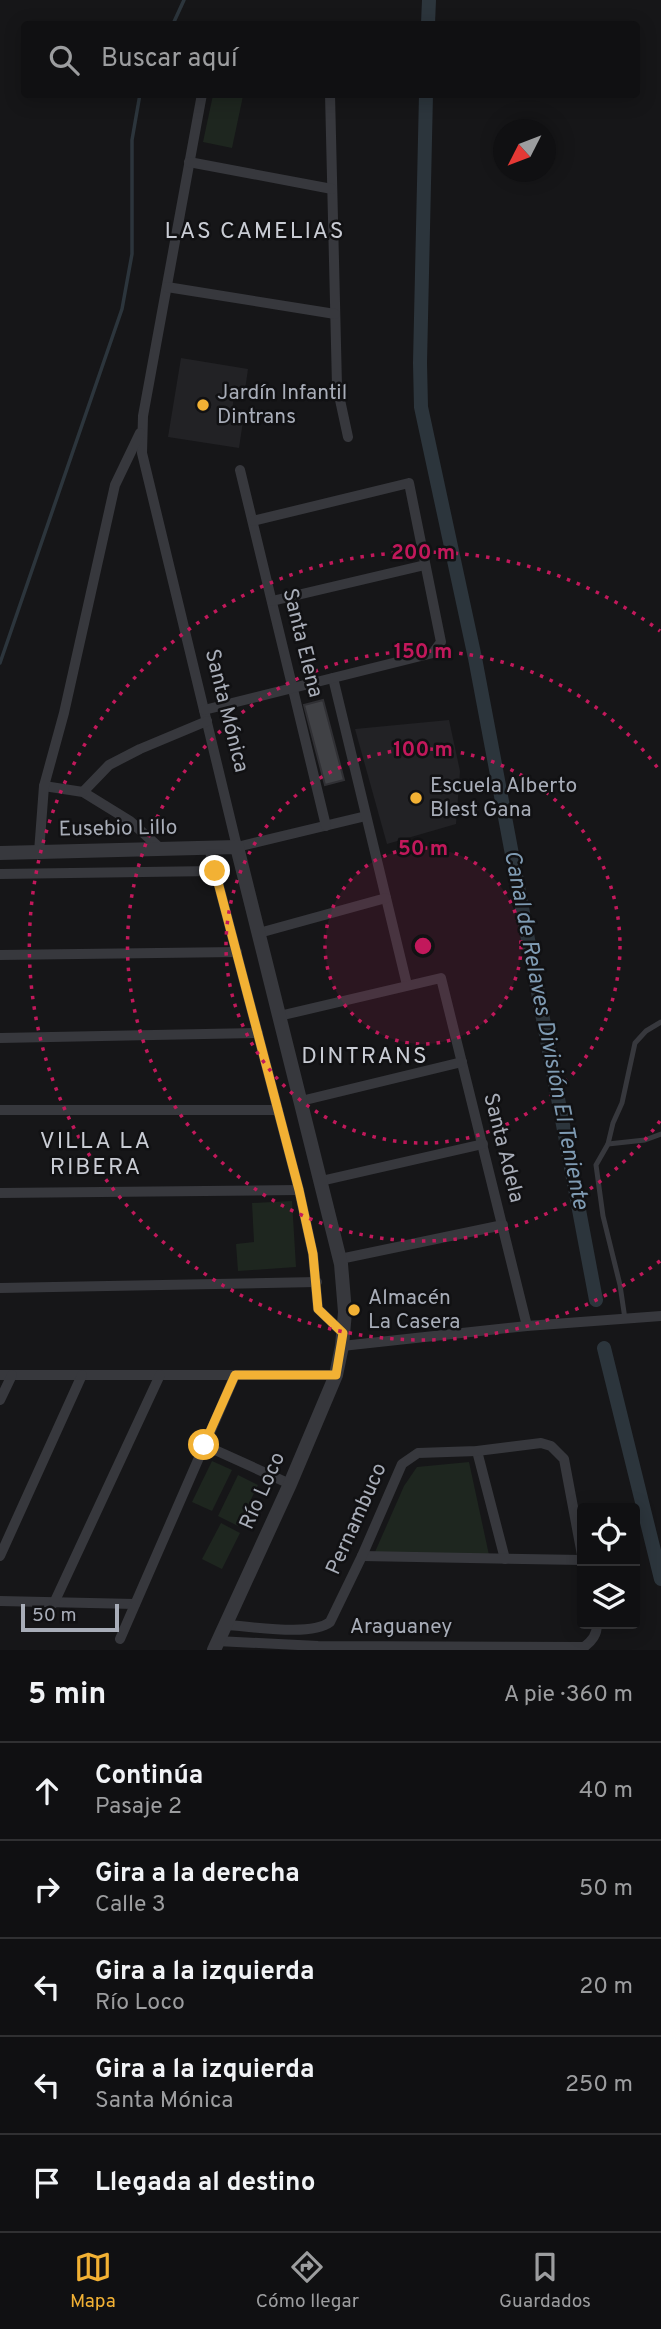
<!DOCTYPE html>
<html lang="es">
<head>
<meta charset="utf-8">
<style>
	:root { --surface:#101012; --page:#19191b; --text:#f1f3f6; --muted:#9c9d9f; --line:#303032; --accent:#f2b134 }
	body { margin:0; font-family:Overpass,sans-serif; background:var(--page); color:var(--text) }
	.controls { position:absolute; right:21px; bottom:21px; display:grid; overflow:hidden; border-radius:7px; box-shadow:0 4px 18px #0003 }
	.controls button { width:63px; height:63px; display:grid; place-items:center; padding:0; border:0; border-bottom:2px solid var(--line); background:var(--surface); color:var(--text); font:35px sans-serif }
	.compass { position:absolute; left:493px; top:119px; width:63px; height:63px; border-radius:50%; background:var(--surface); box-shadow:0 4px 18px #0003; rotate:228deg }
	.scale { position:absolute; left:21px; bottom:18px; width:98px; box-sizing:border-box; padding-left:7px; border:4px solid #a8adb8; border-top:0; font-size:19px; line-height:24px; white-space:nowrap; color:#a8adb8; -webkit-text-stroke:5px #111113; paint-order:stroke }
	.stop { position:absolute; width:21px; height:21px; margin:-16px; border:5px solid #f2b134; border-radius:50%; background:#fff }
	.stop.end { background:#f2b134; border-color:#fff; box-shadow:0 2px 7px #0008 }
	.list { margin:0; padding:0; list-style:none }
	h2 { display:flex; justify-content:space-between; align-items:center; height:91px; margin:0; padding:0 28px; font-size:30px }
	h2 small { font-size:23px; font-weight:400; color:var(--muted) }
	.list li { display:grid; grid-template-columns:46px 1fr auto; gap:21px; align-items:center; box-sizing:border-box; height:98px; padding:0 28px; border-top:2px solid var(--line) }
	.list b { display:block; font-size:26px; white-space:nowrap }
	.list p { margin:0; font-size:23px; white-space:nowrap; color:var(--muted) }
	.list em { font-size:23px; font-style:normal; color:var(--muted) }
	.icon { flex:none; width:38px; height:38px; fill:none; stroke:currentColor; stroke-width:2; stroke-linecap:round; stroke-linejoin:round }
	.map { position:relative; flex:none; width:661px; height:1650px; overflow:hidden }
	.search { position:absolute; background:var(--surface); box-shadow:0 4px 18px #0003; left:21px; right:21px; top:21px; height:77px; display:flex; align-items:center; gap:18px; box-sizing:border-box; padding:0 24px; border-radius:7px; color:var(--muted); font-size:26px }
	.sheet { height:581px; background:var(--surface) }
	nav { display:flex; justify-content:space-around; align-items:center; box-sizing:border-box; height:98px; border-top:2px solid var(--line); background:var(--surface); font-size:19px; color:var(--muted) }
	nav a { display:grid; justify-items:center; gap:4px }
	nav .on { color:var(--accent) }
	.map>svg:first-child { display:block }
	.built { fill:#222225 }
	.green { fill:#1e261f }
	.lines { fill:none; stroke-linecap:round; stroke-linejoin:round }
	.stream { stroke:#2c353c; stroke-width:3.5 }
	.canal { stroke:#2c353c; stroke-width:14 }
	.building { fill:#404145; stroke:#303034; stroke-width:2 }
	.service { stroke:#37383d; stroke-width:5 }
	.minor { stroke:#37383d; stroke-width:10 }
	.tertiary { stroke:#37383d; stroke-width:14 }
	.route { stroke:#f2b134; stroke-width:9 }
	.ring { fill:none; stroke:#c2185b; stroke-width:3.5; stroke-dasharray:3.5 7 }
	.poi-dot { fill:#f2b134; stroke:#111113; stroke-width:2.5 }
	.labels { text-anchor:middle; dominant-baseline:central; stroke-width:5; stroke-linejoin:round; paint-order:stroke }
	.poi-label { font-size:21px; fill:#a8adb8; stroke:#111113; text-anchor:start }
	.street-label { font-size:21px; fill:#a8adb8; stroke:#111113 }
	.neighbourhood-label { font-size:23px; letter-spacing:2px; fill:#c9ccd4; stroke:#111113 }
	.water-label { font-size:23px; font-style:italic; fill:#7f9bb3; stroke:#111113 }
	.centre { fill:#c2185b; stroke:#111113; stroke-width:3.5 }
	.ring-label { font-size:21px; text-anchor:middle; font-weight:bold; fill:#c2185b; stroke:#111113; stroke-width:5; stroke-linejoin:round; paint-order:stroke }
</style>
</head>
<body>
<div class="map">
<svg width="661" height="1650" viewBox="0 0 661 1650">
	<rect width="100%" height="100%" fill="#161618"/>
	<g class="built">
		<path d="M 181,358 L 248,369 L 245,390 L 235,389 L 231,418 L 243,421 L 239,448 L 168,437 Z"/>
		<path d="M 449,720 L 460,771 L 456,824 L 387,844 L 355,729 Z"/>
	</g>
	<g class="green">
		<path d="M 213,95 L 243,96 L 232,148 L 203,142 Z"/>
		<path d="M 292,1201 L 296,1267 L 238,1271 L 236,1244 L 254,1242 L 252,1203 Z"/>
		<path d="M 212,1461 L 232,1470 L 212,1511 L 192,1502 Z"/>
		<path d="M 469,1462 L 489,1555 L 375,1552 L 404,1486 L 417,1467 Z"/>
		<path d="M 238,1475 L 258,1485 L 238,1526 L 218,1516 Z"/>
		<path d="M 221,1523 L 240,1533 L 222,1569 L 202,1559 Z"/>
	</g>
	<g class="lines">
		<g class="stream">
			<path d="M 173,24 L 184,0"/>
			<path d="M 0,663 L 122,309 L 132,254 L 132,140 L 140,94"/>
		</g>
		<g class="canal">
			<path d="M 428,24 L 429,0"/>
			<path d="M 426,94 L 420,363 L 421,407 L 475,658 L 596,1300"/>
			<path d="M 604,1348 L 661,1579"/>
		</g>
	</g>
	<path class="building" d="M 323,700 L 344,780 L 325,785 L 304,705 Z"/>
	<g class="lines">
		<g class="service">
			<path d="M 608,1144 L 645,1140 L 661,1134"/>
			<path d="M 625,1319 L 620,1285 L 603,1216 L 596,1165 L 608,1144 L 613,1123 L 622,1103 L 635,1043 L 646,1031 L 661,1022"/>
		</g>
		<g class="minor">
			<path d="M 202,94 L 143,416 L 142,453 L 237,847 L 366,816"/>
			<path d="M 330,94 L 337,386 L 348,437"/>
			<path d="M 189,162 L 332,189"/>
			<path d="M 167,287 L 335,314"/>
			<path d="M 240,470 L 326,826"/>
			<path d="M 272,601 L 425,565"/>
			<path d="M 333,678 L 407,985"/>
			<path d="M 204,710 L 433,653 L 441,642 L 409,483 L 253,521"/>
			<path d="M 44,786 L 83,792 L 130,821 L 161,849"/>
			<path d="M 83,792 L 109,765 L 140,749 L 207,721"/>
			<path d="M 209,848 L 299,1190 L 313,1254 L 318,1309 L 343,1333"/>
			<path d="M 39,852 L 44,786 L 64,713 L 115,485 L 140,433"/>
			<path d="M 0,874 L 215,871"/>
			<path d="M 259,933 L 386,898"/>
			<path d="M 0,955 L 237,952"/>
			<path d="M 279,1016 L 441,978 L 527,1326"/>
			<path d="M 0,1038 L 258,1033"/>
			<path d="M 301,1101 L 462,1062"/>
			<path d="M 0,1110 L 278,1110"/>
			<path d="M 321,1181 L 483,1144"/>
			<path d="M 0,1193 L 299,1190"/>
			<path d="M 340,1259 L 503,1225"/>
			<path d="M 0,1288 L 317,1282"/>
			<path d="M 342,1346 L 527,1326 L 661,1316"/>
			<path d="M 0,1375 L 336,1375"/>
			<path d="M 0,1400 L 12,1375"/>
			<path d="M 204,1445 L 290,1484"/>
			<path d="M 477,1451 L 505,1559"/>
			<path d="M 0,1556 L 82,1375"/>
			<path d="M 362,1556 L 582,1560"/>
			<path d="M 0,1601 L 135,1604"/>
			<path d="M 54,1603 L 160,1375"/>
			<path d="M 226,1625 C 250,1626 311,1637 330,1622 L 362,1556 L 402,1464 L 418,1453 L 477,1451 L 541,1443 L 551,1446 L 564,1459 L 582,1555"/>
			<path d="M 120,1639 L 235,1375"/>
			<path d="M 217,1641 L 318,1646 L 584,1647 C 592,1641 597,1635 597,1624"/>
		</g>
		<path class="tertiary" d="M 0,853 L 237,847 L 341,1264 L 345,1312 L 342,1346 L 336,1375 L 290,1484 L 214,1650"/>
	</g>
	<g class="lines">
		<path class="route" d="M 204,1445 L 235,1375 L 336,1375 L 343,1333 L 318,1309 L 313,1254 L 299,1190 L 215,871"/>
	</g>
	<circle cx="423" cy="946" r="98" fill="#c2185b" fill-opacity=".12"/>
	<g class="ring">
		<circle cx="423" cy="946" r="98"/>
		<circle cx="423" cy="946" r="197"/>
		<path d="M660 1121A295 295 0 1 1 660 771"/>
		<path d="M660 1261A394 394 0 1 1 660 631"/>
	</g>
	<g class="poi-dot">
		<circle cx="203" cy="405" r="7"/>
		<circle cx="416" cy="798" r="7"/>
		<circle cx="354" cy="1310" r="7"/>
	</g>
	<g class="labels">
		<g class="poi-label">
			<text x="217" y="393">Jardín Infantil<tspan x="217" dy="24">Dintrans</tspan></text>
			<text x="430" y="786">Escuela Alberto<tspan x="430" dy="24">Blest Gana</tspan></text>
			<text x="368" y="1298">Almacén<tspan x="368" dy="24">La Casera</tspan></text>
		</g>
		<g class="street-label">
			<text transform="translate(302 643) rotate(76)">Santa Elena</text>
			<text transform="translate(226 711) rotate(76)">Santa Mónica</text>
			<text transform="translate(118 829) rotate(-1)">Eusebio Lillo</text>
			<text transform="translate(503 1148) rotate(76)">Santa Adela</text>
			<text transform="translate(263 1491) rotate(-66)">Río Loco</text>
			<text transform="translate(357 1519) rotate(-66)">Pernambuco</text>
			<text x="401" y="1627">Araguaney</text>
		</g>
		<g class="neighbourhood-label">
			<text x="255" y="232">LAS CAMELIAS</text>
			<text x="365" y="1057">DINTRANS</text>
			<text x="96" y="1142">VILLA LA<tspan x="96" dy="26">RIBERA</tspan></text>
		</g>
		<g class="water-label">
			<text transform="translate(545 1030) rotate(79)">Canal de Relaves División El Teniente</text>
		</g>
	</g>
	<circle cx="423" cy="946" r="10" class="centre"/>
	<g class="ring-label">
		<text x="423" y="559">200 m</text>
		<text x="423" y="658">150 m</text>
		<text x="423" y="756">100 m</text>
		<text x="423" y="855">50 m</text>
	</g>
</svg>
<div class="controls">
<button><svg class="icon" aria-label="locate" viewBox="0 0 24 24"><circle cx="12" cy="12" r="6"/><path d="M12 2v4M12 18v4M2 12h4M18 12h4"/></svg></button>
<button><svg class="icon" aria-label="layers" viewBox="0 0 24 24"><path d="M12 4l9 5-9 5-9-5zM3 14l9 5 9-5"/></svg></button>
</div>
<svg class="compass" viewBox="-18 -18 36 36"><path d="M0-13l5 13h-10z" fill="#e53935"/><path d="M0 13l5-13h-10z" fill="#9c9d9f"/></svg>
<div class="scale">50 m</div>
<div class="stop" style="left:204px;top:1445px"></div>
<div class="stop end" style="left:215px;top:871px"></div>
<div class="search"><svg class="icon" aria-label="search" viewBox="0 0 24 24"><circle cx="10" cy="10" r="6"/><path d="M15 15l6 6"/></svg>Buscar aquí</div>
</div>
<section class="sheet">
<h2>5 min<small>A pie · 360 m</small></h2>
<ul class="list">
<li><svg class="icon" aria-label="ahead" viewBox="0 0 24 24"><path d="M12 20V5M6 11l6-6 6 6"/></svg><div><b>Continúa</b><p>Pasaje 2</p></div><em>40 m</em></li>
<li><svg class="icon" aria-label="right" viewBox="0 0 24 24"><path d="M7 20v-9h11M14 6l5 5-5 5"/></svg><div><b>Gira a la derecha</b><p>Calle 3</p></div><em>50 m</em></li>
<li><svg class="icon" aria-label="left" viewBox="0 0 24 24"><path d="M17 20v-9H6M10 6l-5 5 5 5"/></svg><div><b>Gira a la izquierda</b><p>Río Loco</p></div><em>20 m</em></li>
<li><svg class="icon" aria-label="left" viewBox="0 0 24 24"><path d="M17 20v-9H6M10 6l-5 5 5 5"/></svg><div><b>Gira a la izquierda</b><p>Santa Mónica</p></div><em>250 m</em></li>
<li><svg class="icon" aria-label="arrive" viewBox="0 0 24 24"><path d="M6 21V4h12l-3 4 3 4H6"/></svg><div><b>Llegada al destino</b></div></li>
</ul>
</section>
<nav>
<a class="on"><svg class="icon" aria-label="map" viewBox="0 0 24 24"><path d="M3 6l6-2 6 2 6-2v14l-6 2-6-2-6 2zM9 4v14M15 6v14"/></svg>Mapa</a>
<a><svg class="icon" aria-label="directions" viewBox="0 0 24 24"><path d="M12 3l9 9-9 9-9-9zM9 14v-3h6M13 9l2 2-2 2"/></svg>Cómo llegar</a>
<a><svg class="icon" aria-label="saved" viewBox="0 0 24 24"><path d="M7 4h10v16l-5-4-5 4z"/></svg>Guardados</a>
</nav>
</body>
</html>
